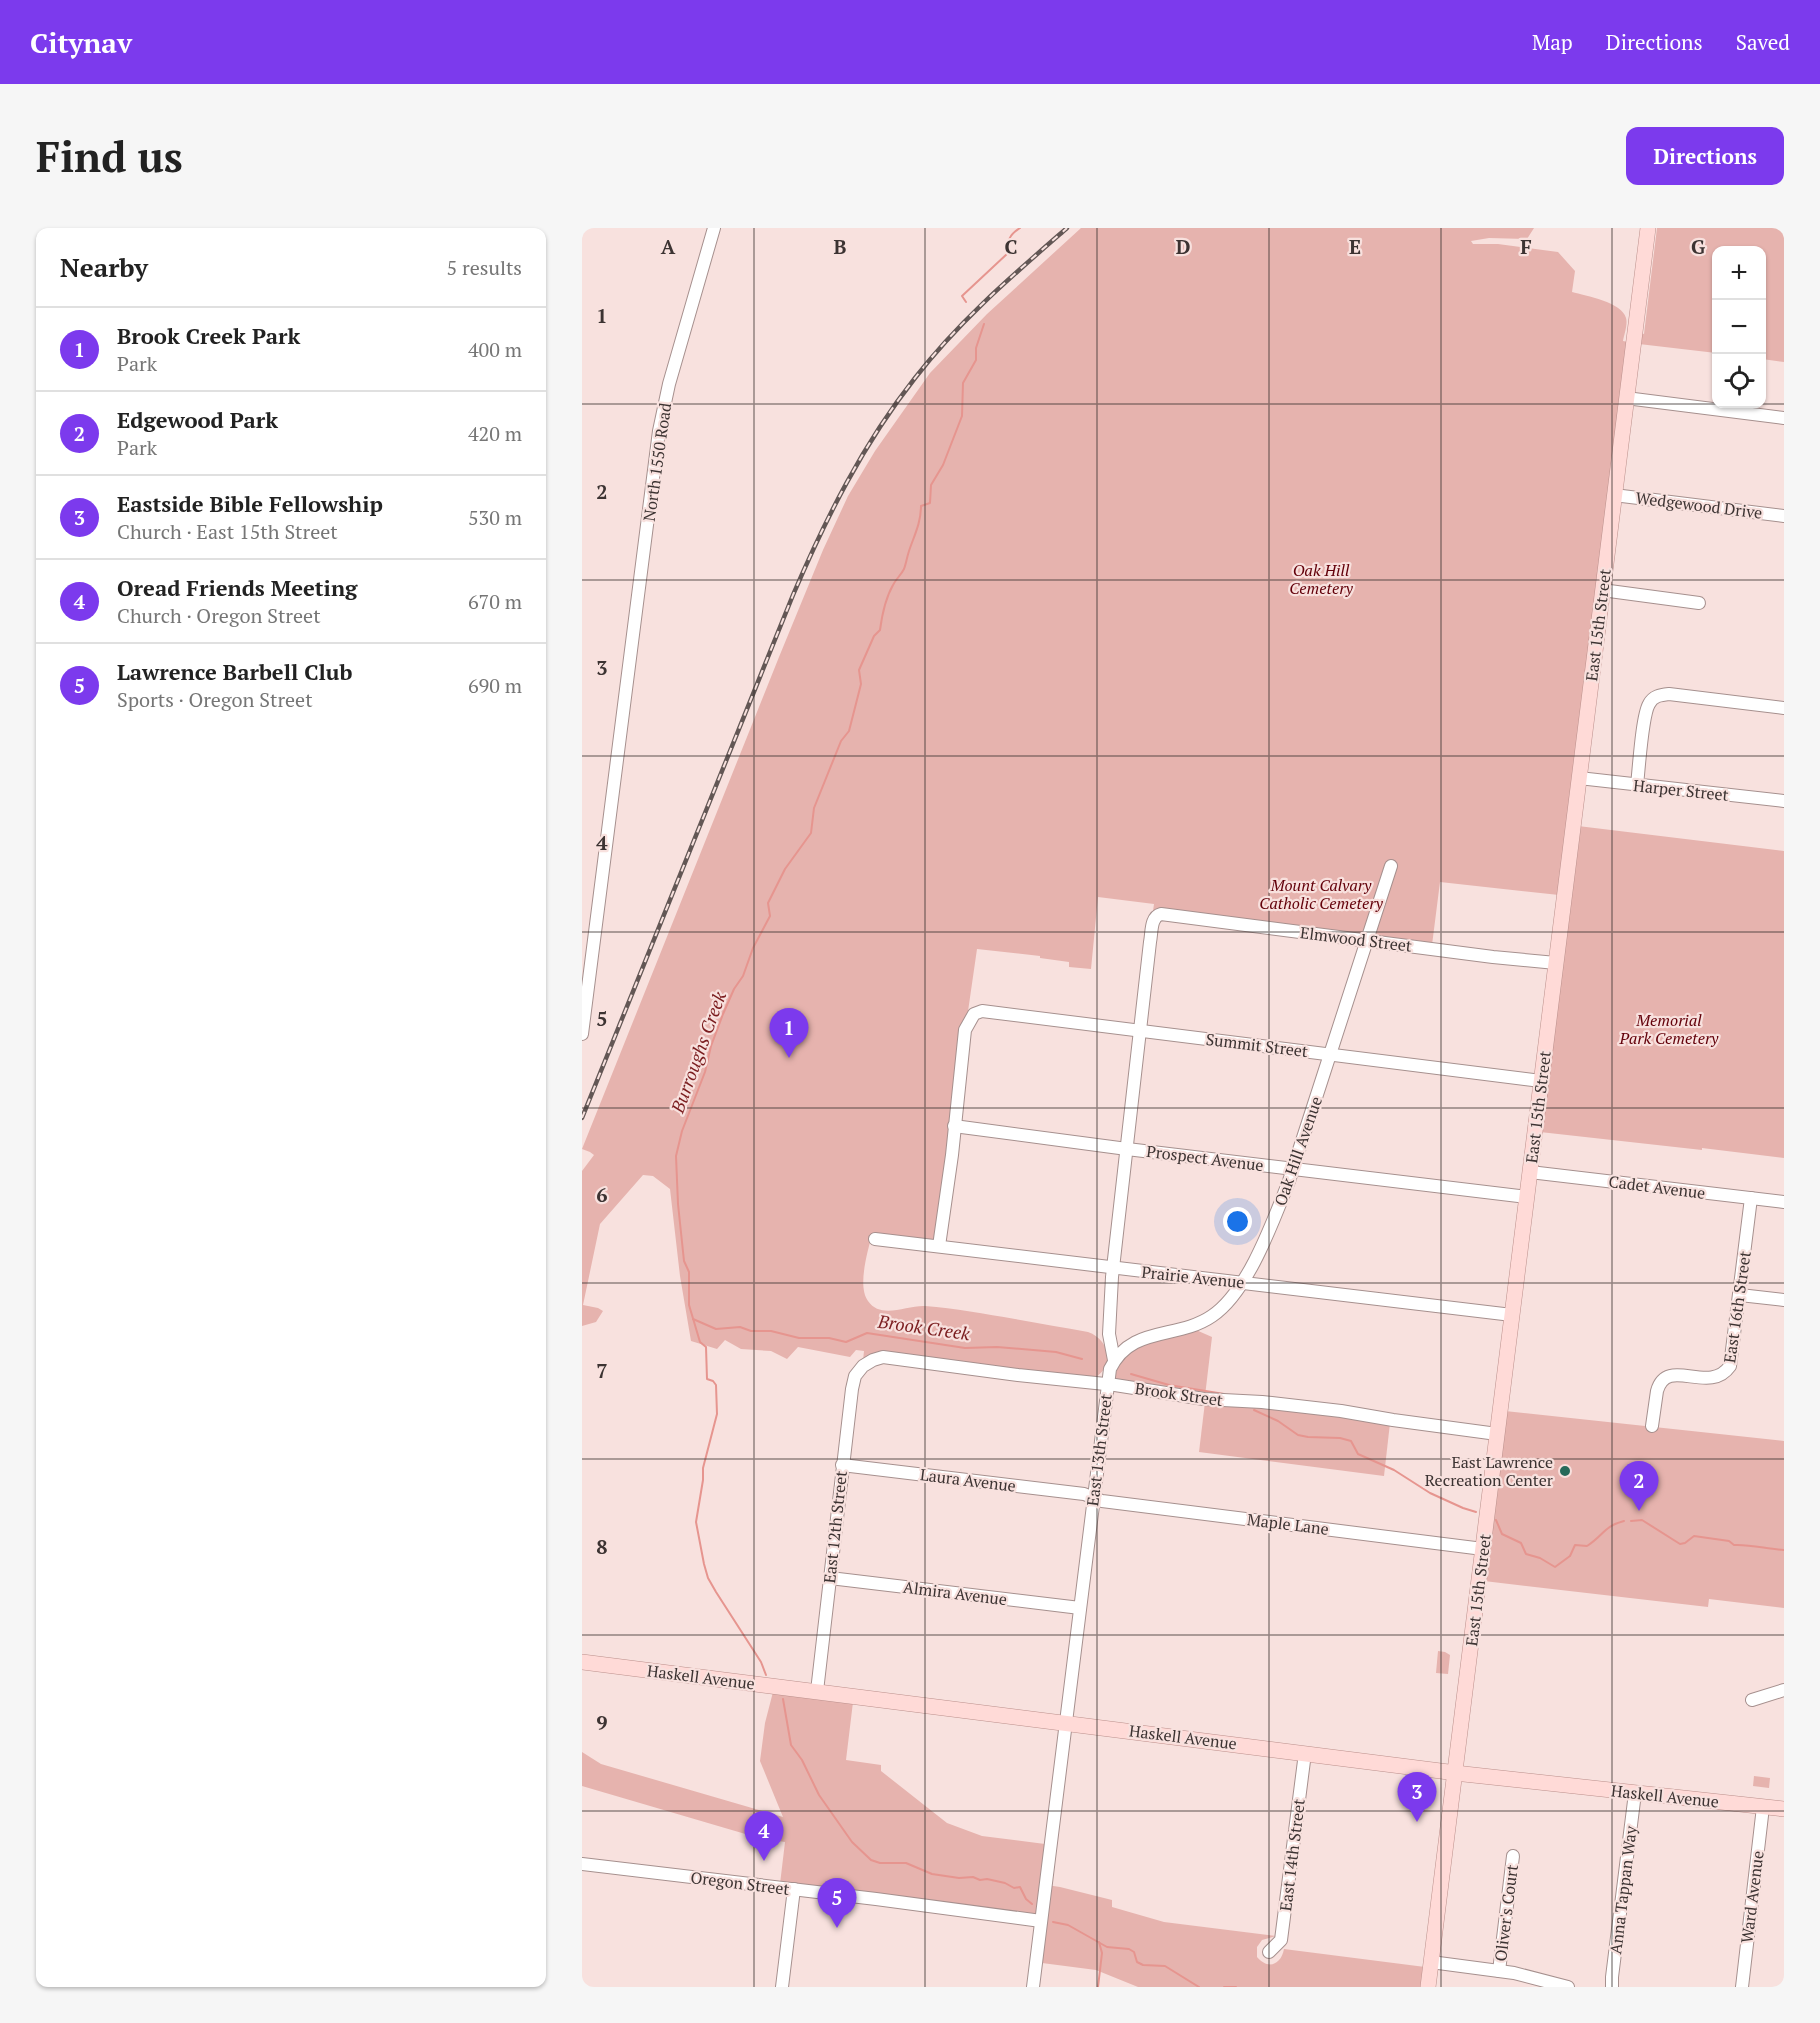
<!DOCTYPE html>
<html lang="en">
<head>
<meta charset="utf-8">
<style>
	:root { --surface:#fff; --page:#f6f6f6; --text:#222; --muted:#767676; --line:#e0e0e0; --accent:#7c3aed }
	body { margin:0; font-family:"PT Serif",serif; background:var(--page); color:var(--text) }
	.controls { position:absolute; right:18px; top:18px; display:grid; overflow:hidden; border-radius:12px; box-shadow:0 2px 4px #0004 }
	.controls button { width:54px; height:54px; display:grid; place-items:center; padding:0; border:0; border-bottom:2px solid var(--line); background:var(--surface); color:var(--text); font:30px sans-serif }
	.you { position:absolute; left:656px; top:994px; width:21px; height:21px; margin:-15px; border:4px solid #fff; border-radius:50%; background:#1a73e8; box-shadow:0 0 0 9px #1a73e833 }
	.badge { display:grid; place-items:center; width:39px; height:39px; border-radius:50%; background:var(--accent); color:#fff; font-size:20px; font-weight:700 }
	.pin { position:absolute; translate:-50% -50px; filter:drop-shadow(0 2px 3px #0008) }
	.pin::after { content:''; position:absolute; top:32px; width:21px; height:18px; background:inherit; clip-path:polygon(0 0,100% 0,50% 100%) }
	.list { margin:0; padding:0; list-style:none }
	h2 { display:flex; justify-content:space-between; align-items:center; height:78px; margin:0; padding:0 24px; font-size:26px }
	h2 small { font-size:20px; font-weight:400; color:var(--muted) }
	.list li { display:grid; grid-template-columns:39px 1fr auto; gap:18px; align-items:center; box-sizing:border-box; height:84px; padding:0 24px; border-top:2px solid var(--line) }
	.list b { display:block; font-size:22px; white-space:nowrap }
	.list p { margin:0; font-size:20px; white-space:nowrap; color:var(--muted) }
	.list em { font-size:20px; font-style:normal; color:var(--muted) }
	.icon { flex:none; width:33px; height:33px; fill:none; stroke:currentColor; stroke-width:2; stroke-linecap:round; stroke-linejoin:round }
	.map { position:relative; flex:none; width:1202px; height:1759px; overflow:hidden; border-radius:12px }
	header { display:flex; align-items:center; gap:36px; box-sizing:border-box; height:84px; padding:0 30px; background:var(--accent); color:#fff }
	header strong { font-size:28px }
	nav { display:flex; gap:33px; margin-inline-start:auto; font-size:21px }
	.intro { display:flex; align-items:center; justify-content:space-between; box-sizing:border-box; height:144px; padding:0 36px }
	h1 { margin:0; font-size:42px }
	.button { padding:15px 27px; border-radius:12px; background:var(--accent); color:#fff; font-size:21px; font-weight:700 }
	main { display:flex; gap:36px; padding:0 36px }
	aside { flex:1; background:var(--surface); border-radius:12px; box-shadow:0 2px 4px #0004 }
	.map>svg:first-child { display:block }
	.green { fill:#e6b3ae }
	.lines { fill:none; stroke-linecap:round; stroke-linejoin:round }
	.stream { stroke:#e6958f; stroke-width:2 }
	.minor-casing { stroke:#a6908e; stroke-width:14 }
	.major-casing { stroke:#bb908c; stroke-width:16 }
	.minor { stroke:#fff; stroke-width:12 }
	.major { stroke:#ffdad7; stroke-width:15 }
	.rail-casing { stroke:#635755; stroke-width:4.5 }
	.rail { stroke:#f8e1de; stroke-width:2; stroke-dasharray:7; stroke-linecap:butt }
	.grid { fill:none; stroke:#3c3332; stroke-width:1.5; stroke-opacity:0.55 }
	.poi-dot { fill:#266959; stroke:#f8e1de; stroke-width:2 }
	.labels { text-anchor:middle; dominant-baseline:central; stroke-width:4.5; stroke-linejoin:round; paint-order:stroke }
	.street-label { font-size:16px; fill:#3c3332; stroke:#f8e1de }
	.park-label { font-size:16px; font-style:italic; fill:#63000a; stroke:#f8e1de }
	.poi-label { font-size:16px; fill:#3c3332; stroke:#f8e1de; text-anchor:end }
	.water-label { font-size:18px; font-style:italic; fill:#7b1d1f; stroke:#f8e1de }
	.grid-label { font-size:20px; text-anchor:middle; font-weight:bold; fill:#3c3332; stroke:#f8e1de; stroke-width:4.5; stroke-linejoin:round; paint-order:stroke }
</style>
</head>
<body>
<header>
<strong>Citynav</strong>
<nav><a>Map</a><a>Directions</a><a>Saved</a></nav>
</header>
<div class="intro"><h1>Find us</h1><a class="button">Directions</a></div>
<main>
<aside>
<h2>Nearby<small>5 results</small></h2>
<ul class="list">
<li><span class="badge">1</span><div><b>Brook Creek Park</b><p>Park</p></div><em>400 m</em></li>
<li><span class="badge">2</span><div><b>Edgewood Park</b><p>Park</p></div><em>420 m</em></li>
<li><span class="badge">3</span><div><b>Eastside Bible Fellowship</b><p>Church · East 15th Street</p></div><em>530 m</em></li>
<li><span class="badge">4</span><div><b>Oread Friends Meeting</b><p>Church · Oregon Street</p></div><em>670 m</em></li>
<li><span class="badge">5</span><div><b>Lawrence Barbell Club</b><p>Sports · Oregon Street</p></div><em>690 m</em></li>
</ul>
</aside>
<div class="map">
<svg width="1202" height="1759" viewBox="0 0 1202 1759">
	<rect width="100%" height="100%" fill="#f8e1de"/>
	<g class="green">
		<path d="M 499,0 L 952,0 L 945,11 L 907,10 L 889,13 L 891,16 L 916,16 L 976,24 L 993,43 L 990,64 C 1004,68 1040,74 1044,90 C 1046,96 1042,107 1041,113 L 1046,114 L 977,667 L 858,654 L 850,717 L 795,708 L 792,703 L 782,708 L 571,683 L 572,676 L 516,669 L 509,741 L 487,739 L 487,734 L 458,730 L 458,728 L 395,721 L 353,1012 L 290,1006 C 286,1023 275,1058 286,1073 C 299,1092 325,1077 343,1078 C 373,1080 403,1086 433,1091 C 458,1096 482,1099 506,1104 C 526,1111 534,1136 514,1149 L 281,1133 L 282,1123 L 274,1122 L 268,1129 L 216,1119 L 205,1131 L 189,1123 L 159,1121 L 143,1112 L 135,1121 L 109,1113 L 98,1048 L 88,961 L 71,948 L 61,947 L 18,996 L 1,1077 L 16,1080 L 21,1083 L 14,1094 L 0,1098 L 0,943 L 12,927 L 8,924 L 0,921 L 197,429 L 241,322 L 266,268 L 293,223 L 348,145 L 405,86 Z"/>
		<path d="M 1075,0 L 1202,0 L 1202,134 L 1180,131 L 1180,22 L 1134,22 L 1134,125 L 1057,116 L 1058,105 L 1062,106 Z"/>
		<path d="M 996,598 L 1202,623 L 1202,930 L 1120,920 L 1120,922 L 958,904 Z"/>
		<path d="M 614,1102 L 630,1109 L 623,1168 L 535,1153 L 533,1151 C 538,1113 583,1110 614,1102 Z"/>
		<path d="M 623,1174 L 674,1177 L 808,1195 L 802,1248 L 617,1224 Z"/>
		<path d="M 923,1183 L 1202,1213 L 1202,1380 L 1127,1371 L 1126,1379 L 902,1353 Z"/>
		<path d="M 856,1423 L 863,1424 L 868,1427 L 866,1446 L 854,1445 Z"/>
		<path d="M 191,1464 L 271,1474 L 264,1532 L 299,1537 L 299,1543 L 365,1595 L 400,1608 L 463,1616 L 458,1656 L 478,1659 L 530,1672 L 530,1679 L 582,1694 L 694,1708 L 680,1712 L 675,1719 L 675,1729 C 686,1742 699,1737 702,1721 L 843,1739 L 840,1759 L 556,1759 L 514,1742 L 460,1735 L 465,1690 L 198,1656 L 203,1614 L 177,1610 L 0,1558 L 0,1524 L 19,1536 L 201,1589 L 178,1533 L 183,1495 Z"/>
		<path d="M 1172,1548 L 1188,1550 L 1187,1560 L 1171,1558 Z"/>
	</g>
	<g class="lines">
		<g class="stream">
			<path d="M 384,74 L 380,68 L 426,25 C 425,13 427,7 438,0"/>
			<path d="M 111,1091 L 134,1101 L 158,1099 L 169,1103 L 189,1103 L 217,1110 L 247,1110 L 264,1114 L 285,1105 L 383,1120 L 415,1119 L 474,1124 L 500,1131"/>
			<path d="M 549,1146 L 587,1157 L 642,1166"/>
			<path d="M 672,1182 L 696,1193 L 716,1207 L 726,1209 L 758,1210 L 769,1213 L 776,1226 L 812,1242 L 848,1265 L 881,1280 L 894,1284"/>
			<path d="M 914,1292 L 920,1306 L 939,1315 L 944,1326 L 958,1330 L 973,1339 L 988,1328 L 993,1317 L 1005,1318 C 1021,1308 1022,1298 1042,1293"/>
			<path d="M 1049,1293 L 1060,1292 L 1098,1316 L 1103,1315 L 1112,1308 L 1147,1313 L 1152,1317 C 1168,1316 1185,1321 1202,1322"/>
			<path d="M 184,1447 L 179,1434 L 134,1364 L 126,1350 L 122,1336 L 114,1294 L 121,1252 L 121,1240 L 135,1186 L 134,1157 L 131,1153 L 125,1151 L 124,1119 L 118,1114 L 107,1077 L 107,1044 L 102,1033 L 96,976 L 94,928 L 100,903 L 123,844 L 129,818 L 141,786 L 152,761 L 161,748 L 171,720 L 188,688 L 186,675 L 203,641 L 229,605 L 232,580 L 259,513 L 267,503 L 279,456 L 277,442 L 292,408 L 298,402 C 300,387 303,371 311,357 C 314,351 319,347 322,341 C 324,336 325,329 327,323 C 332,308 339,295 339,278 L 348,275 L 349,257 L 361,237 L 380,188 L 381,155 L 394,132 L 394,120 L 402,96"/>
			<path d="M 201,1471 L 209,1517 L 220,1532 L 237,1567 L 270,1614 L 289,1632 L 298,1635 L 324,1635 L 350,1646 L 377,1650 L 391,1649 L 398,1652 L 405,1651 L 423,1655 L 432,1660 L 438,1659 L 444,1671 L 450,1676"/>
			<path d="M 471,1694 L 486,1697 L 525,1719 L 547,1721 L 552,1724 L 555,1734 L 561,1737 L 583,1738 L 617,1759"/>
			<path d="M 516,1759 L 520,1725 L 517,1714"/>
			<path d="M 642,1759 L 654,1759"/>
		</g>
		<g class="minor-casing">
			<g id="minor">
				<path d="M 1044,170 L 1202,190"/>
				<path d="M 1032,267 L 1202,288"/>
				<path d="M 1020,362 L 1117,375"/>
				<path d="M 997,550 L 1202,573"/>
				<path d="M 1055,557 C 1057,540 1060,488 1067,476 C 1071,468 1078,467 1087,466 L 1202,480"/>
				<path d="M 0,806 L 77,203 L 87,156 L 132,0"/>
				<path d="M 372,898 L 545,921 L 945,969"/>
				<path d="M 948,944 L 1202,974"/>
				<path d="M 293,1011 L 930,1087"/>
				<path d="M 357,1018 L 370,927 L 383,802 L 392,786 L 400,783 L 959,853"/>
				<path d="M 1158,1067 L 1202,1072"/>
				<path d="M 532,1132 L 527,1106 L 530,1049 L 568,714 C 570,705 568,689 579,686 L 911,729 L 974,735"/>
				<path d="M 1070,1198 L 1075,1163 C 1085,1127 1127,1168 1148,1138 L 1169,970"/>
				<path d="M 260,1237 L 502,1266 L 520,1273 L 901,1321"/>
				<path d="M 248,1350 L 498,1380"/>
				<path d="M 235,1463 L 270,1161 L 273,1148 L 281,1138 L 291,1132 L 301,1129 L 436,1147 L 533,1157 L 622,1171 L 680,1174 L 759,1183 L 811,1192 L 915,1206"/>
				<path d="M 1170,1472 L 1202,1462"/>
				<path d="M 0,1636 L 294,1671 L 459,1693"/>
				<path d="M 687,1724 L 699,1712 L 723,1525"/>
				<path d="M 849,1734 L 932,1745 L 986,1759"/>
				<path d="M 917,1743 L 931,1628"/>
				<path d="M 200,1759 L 212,1661"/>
				<path d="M 451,1759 L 528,1141 C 549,1097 595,1112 630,1088 C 666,1064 691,993 707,953 L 809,638"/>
				<path d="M 1030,1759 L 1030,1749 L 1053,1565"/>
				<path d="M 1160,1759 L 1181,1579"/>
			</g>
		</g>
		<g class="major-casing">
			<g id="major">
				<path d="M 0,1434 L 882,1546 L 1202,1581"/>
				<path d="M 846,1759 L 1066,0"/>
			</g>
		</g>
		<use href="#minor" class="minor"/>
		<use href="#major" class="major"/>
		<g class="rail-casing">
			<path id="rail" d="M 0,890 L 211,367 C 244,290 281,216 333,150 C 377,93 431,47 485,0"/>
		</g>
		<use href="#rail" class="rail"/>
	</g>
	<path class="grid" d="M 172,0 L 172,1759M 343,0 L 343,1759M 515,0 L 515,1759M 687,0 L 687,1759M 859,0 L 859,1759M 1030,0 L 1030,1759M 0,176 L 1202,176M 0,352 L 1202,352M 0,528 L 1202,528M 0,704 L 1202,704M 0,880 L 1202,880M 0,1055 L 1202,1055M 0,1231 L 1202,1231M 0,1407 L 1202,1407M 0,1583 L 1202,1583"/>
	<circle class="poi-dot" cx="983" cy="1243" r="6"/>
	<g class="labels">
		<g class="street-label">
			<text transform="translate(75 234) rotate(-82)">North 1550 Road</text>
			<text transform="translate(1117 277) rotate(7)">Wedgewood Drive</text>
			<text transform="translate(1016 397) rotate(-83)">East 15th Street</text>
			<text transform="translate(1099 562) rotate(6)">Harper Street</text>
			<text transform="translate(774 711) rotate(7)">Elmwood Street</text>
			<text transform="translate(675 817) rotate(7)">Summit Street</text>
			<text transform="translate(956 879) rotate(-83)">East 15th Street</text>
			<text transform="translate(716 923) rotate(-71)">Oak Hill Avenue</text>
			<text transform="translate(623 930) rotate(7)">Prospect Avenue</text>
			<text transform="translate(1075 959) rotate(7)">Cadet Avenue</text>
			<text transform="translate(611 1049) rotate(6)">Prairie Avenue</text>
			<text transform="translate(1155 1079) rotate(-82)">East 16th Street</text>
			<text transform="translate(597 1166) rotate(8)">Brook Street</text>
			<text transform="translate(517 1222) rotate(-83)">East 13th Street</text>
			<text transform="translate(386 1252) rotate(7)">Laura Avenue</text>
			<text transform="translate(706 1296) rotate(7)">Maple Lane</text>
			<text transform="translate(253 1299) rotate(-84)">East 12th Street</text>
			<text transform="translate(896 1362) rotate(-83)">East 15th Street</text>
			<text transform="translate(373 1365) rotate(7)">Almira Avenue</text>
			<text transform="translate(119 1449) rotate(7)">Haskell Avenue</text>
			<text transform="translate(601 1509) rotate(7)">Haskell Avenue</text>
			<text transform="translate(1083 1568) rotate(6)">Haskell Avenue</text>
			<text transform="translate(710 1627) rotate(-83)">East 14th Street</text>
			<text transform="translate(158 1655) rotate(7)">Oregon Street</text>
			<text transform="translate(1041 1662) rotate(-83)">Anna Tappan Way</text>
			<text transform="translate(1170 1669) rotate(-83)">Ward Avenue</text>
			<text transform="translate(924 1685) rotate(-83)">Oliver's Court</text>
		</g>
		<g class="park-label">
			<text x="739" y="342">Oak Hill<tspan x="739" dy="18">Cemetery</tspan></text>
			<text x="739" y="657">Mount Calvary<tspan x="739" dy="18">Catholic Cemetery</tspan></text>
			<text x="1087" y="792">Memorial<tspan x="1087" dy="18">Park Cemetery</tspan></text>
		</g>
		<g class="poi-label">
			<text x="971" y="1234">East Lawrence<tspan x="971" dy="18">Recreation Center</tspan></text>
		</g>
		<g class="water-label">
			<text transform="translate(116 824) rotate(-70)">Burroughs Creek</text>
			<text transform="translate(342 1099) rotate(8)">Brook Creek</text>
		</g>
	</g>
	<g class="grid-label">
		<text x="86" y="26">A</text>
		<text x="258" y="26">B</text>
		<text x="429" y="26">C</text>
		<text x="601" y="26">D</text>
		<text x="773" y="26">E</text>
		<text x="944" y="26">F</text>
		<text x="1116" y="26">G</text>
		<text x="20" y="95">1</text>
		<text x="20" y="271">2</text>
		<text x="20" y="447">3</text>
		<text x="20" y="622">4</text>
		<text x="20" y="798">5</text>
		<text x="20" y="974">6</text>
		<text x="20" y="1150">7</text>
		<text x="20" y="1326">8</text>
		<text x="20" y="1502">9</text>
	</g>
</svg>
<div class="controls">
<button>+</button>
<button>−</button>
<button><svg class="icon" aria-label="locate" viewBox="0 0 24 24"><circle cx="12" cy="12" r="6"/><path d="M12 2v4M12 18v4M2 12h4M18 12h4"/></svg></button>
</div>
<div class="you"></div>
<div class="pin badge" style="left:207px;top:830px">1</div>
<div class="pin badge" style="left:1057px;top:1283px">2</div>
<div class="pin badge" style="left:835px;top:1594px">3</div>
<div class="pin badge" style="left:182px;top:1633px">4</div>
<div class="pin badge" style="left:255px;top:1700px">5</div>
</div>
</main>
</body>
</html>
